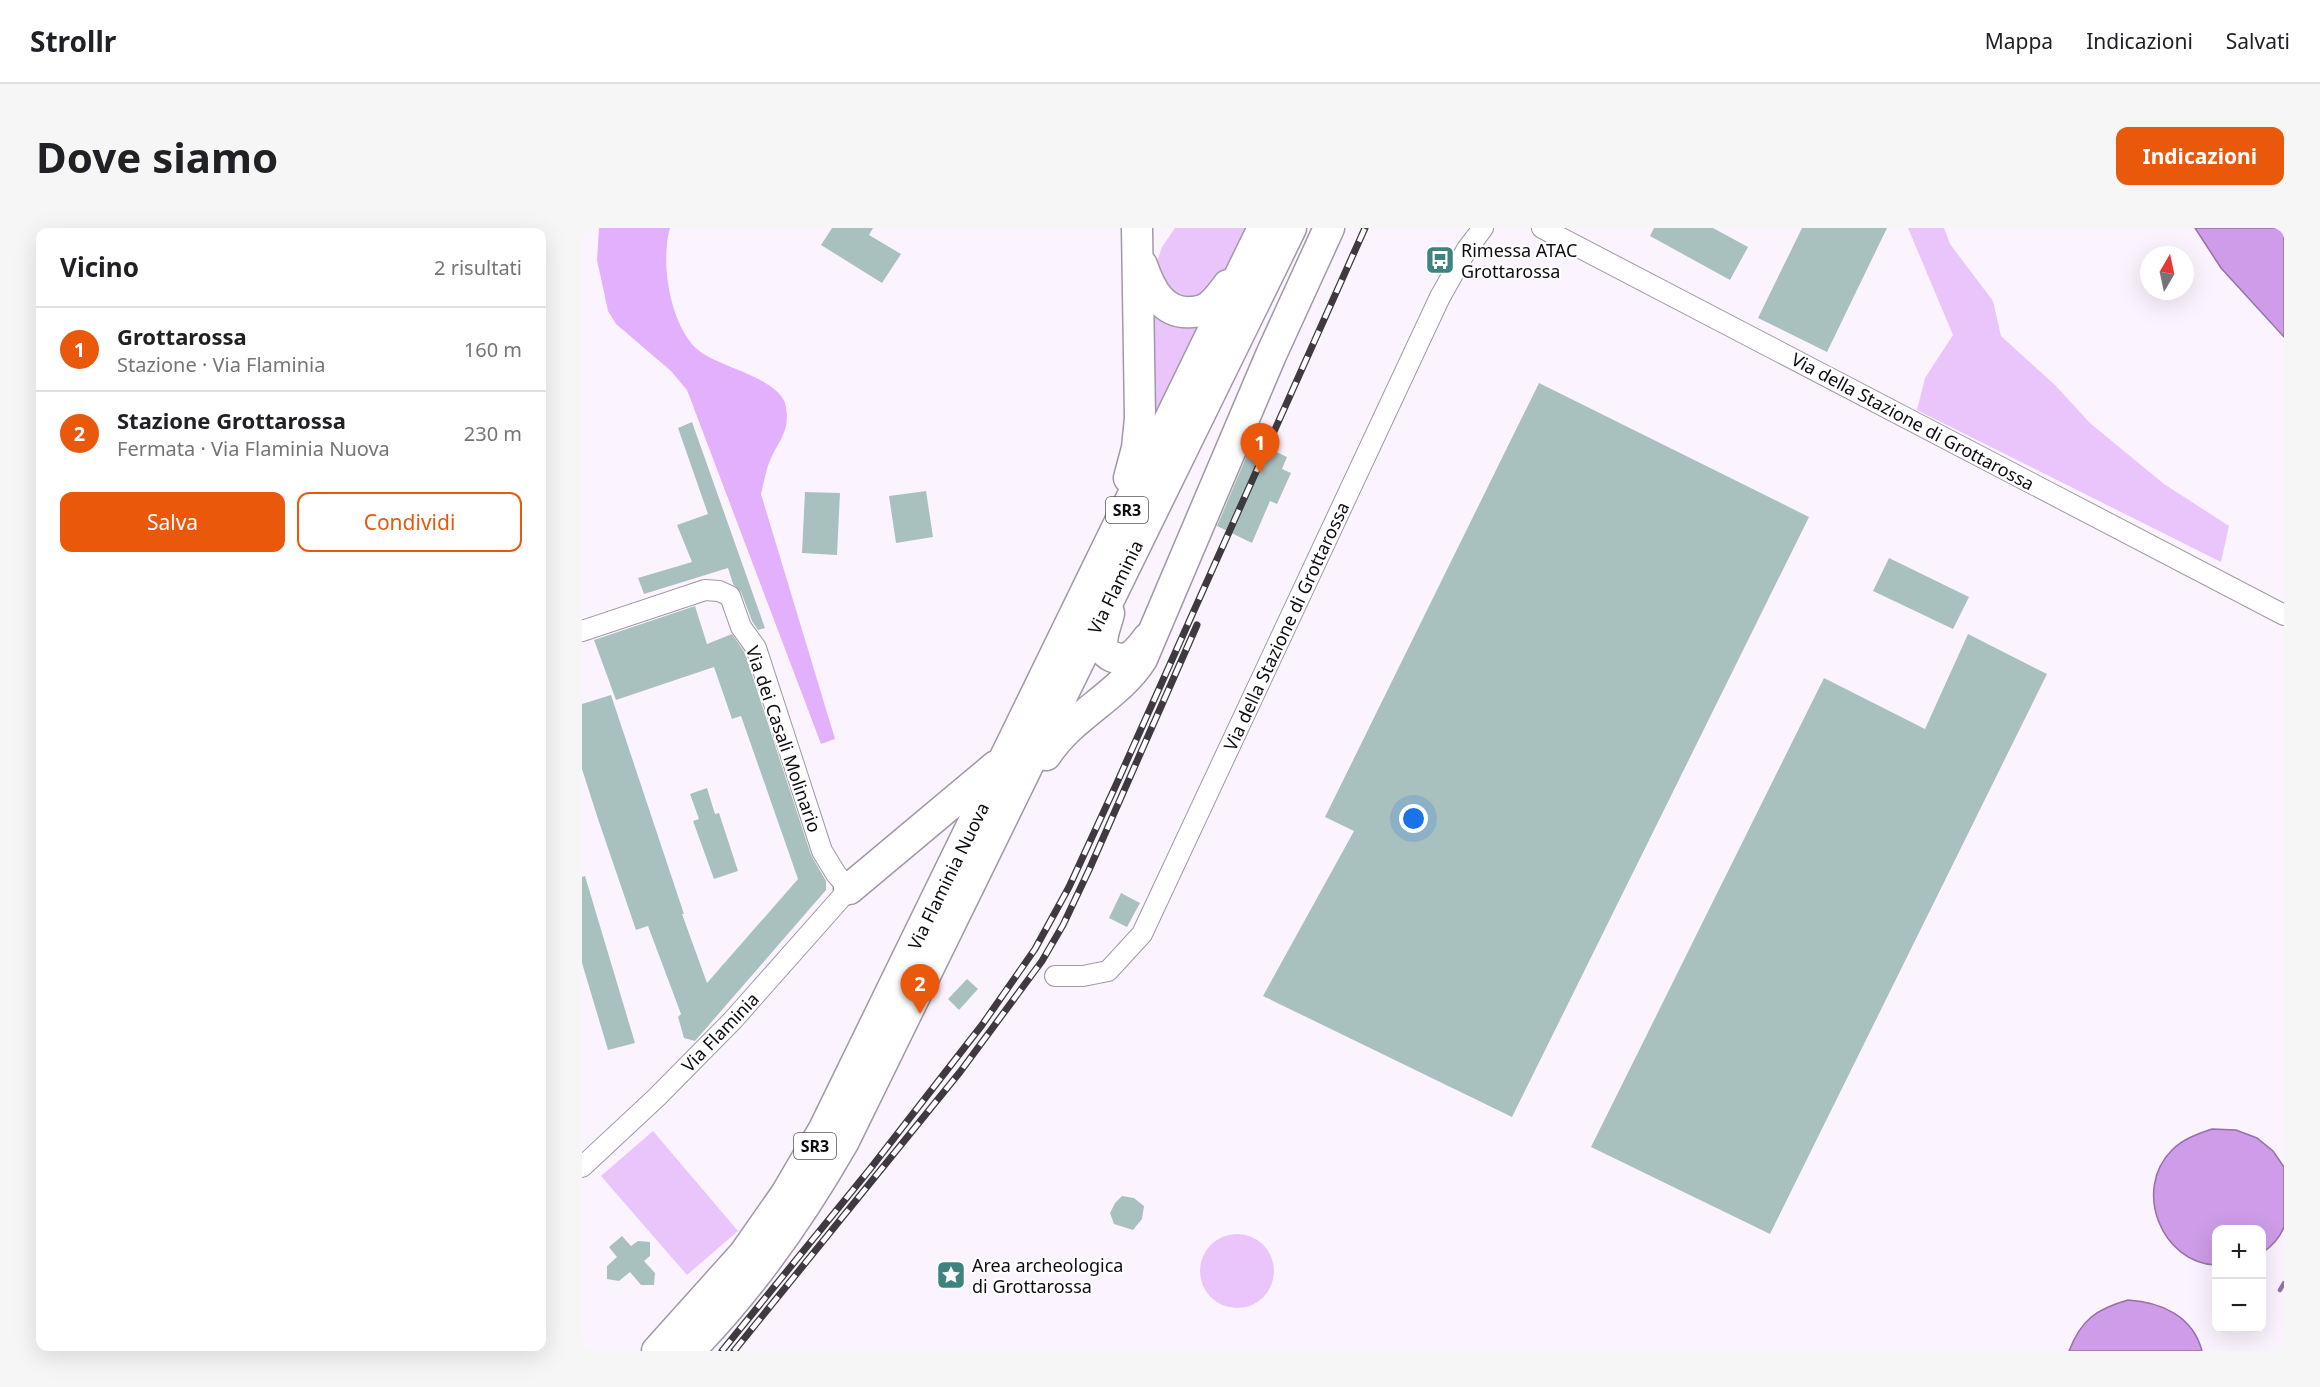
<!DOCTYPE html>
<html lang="it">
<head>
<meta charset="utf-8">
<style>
	:root { --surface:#fff; --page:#f6f6f6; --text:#202124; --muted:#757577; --line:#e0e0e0; --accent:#ea580c }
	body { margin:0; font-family:"Noto Sans",sans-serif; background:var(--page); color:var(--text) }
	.controls { position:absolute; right:18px; bottom:18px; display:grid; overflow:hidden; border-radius:12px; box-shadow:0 6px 24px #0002 }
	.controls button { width:54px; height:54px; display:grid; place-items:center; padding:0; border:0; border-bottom:2px solid var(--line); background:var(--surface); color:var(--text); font:30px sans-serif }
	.compass { position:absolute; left:1558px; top:18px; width:54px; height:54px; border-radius:50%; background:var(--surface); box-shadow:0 6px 24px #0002; rotate:9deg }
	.you { position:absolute; left:832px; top:591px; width:21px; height:21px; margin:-15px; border:4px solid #fff; border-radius:50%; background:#1a73e8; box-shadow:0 0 0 9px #1a73e833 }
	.badge { display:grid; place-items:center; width:39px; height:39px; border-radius:50%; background:var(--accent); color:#fff; font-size:20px; font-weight:700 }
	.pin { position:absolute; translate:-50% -50px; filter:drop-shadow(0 2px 3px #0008) }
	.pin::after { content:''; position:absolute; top:32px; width:21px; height:18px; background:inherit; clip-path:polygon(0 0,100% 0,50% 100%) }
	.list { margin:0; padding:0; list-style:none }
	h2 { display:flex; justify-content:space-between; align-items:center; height:78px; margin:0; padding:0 24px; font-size:26px }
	h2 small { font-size:20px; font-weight:400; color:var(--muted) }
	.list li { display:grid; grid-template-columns:39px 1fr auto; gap:18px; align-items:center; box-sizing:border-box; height:84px; padding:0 24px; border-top:2px solid var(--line) }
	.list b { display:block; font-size:22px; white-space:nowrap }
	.list p { margin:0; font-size:20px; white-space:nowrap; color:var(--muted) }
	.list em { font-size:20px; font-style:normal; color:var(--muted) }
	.actions { display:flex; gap:12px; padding:18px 24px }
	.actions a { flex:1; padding:14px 0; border:2px solid var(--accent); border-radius:12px; text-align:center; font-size:21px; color:var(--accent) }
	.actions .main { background:var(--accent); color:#fff }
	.map { position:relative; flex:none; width:1702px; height:1123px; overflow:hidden; border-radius:12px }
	header { display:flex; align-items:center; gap:36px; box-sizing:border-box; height:84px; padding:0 30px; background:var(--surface); border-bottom:2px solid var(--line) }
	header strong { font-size:28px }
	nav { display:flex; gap:33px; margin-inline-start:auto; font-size:21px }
	.intro { display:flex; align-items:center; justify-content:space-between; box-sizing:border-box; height:144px; padding:0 36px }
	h1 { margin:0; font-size:42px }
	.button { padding:15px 27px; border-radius:12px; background:var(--accent); color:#fff; font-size:21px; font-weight:700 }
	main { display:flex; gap:36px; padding:0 36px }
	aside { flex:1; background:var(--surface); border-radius:12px; box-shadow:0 6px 24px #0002 }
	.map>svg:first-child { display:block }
	.green { fill:#e9c5fc }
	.forest { fill:#e3b0fd }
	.water { fill:#ce9ce8; stroke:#9571a8; stroke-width:1.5 }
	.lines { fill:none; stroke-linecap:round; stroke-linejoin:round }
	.stream { stroke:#9571a8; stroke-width:4.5 }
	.building { fill:#a9c1be }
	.minor-casing { stroke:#a297a7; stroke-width:22 }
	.highway-casing { stroke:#a297a7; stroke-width:33 }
	.minor { stroke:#fff; stroke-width:20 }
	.highway { stroke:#fff; stroke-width:30 }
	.rail-casing { stroke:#3e3a40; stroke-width:7 }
	.rail { stroke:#fff; stroke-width:4.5; stroke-dasharray:14; stroke-linecap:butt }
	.labels { text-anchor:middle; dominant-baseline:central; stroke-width:4.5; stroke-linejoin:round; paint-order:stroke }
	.shield { fill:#fff; stroke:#575558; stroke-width:1.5 }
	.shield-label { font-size:16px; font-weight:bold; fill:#0f0c11 }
	.poi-label { font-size:18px; fill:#0f0c11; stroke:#fff; text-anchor:start }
	.street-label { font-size:18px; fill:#0f0c11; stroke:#fff }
</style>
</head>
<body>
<header>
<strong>Strollr</strong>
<nav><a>Mappa</a><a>Indicazioni</a><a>Salvati</a></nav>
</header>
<div class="intro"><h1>Dove siamo</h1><a class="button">Indicazioni</a></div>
<main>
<aside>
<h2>Vicino<small>2 risultati</small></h2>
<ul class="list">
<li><span class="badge">1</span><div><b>Grottarossa</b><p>Stazione · Via Flaminia</p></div><em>160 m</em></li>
<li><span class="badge">2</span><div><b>Stazione Grottarossa</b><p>Fermata · Via Flaminia Nuova</p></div><em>230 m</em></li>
</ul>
<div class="actions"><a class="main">Salva</a><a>Condividi</a></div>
</aside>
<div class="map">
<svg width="1702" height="1123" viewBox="0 0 1702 1123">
	<rect width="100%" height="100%" fill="#fbf4fe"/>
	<g class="green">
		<path d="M 593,0 L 669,0 L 628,70 L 598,76 L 573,40 L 580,19 Z"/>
		<path d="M 1326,0 L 1362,0 L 1368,16 L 1411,73 L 1419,108 L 1473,157 L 1508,195 L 1582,256 L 1647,298 L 1639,334 L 1335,182 L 1343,150 L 1371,107 Z"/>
		<path d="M 566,81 C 587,102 599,96 626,91 L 574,206 Z"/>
		<path d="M 71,903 L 156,1003 L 105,1047 L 19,948 Z"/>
		<circle cx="655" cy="1043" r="37"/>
	</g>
	<path class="forest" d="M 17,0 L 88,0 C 78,34 88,96 115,121 C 136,140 199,149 204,179 C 208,202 198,211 189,230 C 184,241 182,254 179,266 L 253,511 L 239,516 L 105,162 L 89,143 L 34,96 L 26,83 L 15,32 Z"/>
	<g class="water">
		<path d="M 1613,0 L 1702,0 L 1702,109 L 1639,40 Z"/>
		<path d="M 1630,901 L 1654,902 L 1675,910 L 1691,923 L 1702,939 L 1702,999 C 1698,1009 1689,1019 1680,1025 L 1680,1002 L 1634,1002 L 1634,1037 C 1580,1035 1550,962 1590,922 C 1601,911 1615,906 1630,901 Z"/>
		<path d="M 1546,1072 C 1579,1074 1611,1088 1620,1123 L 1487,1123 C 1499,1092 1514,1081 1546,1072 Z"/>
	</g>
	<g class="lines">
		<path class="stream" d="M 1698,1062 L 1702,1055"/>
	</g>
	<g class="building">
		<path d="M 250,0 L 291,0 L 287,7 L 319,26 L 300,55 L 239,17 Z"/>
		<path d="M 1072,0 L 1131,0 L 1166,19 L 1148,52 L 1068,8 Z"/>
		<path d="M 1220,0 L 1305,0 L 1245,124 L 1176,90 Z"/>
		<path d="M 957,155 L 1227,289 L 930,889 L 681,768 L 772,603 L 743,589 Z"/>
		<path d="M 110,194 L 183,400 L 176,402 L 170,393 L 159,364 L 151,356 L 146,340 L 62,366 L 56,350 L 110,334 L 95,297 L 126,286 L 96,200 Z"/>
		<path d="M 671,213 L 705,229 L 700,241 L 709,245 L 695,276 L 688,273 L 670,315 L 635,298 Z"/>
		<path d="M 344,263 L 351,309 L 314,315 L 307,268 Z"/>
		<path d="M 223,264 L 258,265 L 255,327 L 220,325 Z"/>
		<path d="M 1307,330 L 1387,369 L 1371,401 L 1291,363 Z"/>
		<path d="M 113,378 L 125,416 L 150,406 L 163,425 L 229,627 L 244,653 L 244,662 L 113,813 L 102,810 L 96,789 L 99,786 L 66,698 L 54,702 L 16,591 L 0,541 L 0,476 L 29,467 L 102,686 L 100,686 L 125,755 L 216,651 L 159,488 L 150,491 L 132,439 L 34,472 L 12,412 Z"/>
		<path d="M 1386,406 L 1465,446 L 1188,1006 L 1009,919 L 1242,450 L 1343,501 Z"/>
		<path d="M 125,560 L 133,586 L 137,585 L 156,643 L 132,651 L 111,593 L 117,591 L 108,566 Z"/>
		<path d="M 3,648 L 53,815 L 26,822 L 0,735 L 0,649 Z"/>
		<path d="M 539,665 L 558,675 L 545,699 L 527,690 Z"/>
		<path d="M 385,751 L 396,761 L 377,782 L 366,771 Z"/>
		<path d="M 540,968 L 552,970 L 562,978 L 560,991 L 551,1002 L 532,996 L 528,985 L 533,975 Z"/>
		<path d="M 40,1008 L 49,1018 L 56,1013 L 68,1014 L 68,1028 L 62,1033 L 73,1045 L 72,1057 L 59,1057 L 48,1044 L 37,1053 L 25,1051 L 25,1038 L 35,1029 L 27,1019 Z"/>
	</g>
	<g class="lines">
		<g class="minor-casing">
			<g id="minor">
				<path d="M 960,0 L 1702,387"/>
				<path d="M 0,403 L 123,362 L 137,363 L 148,368 L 159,399 L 174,420 L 240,623 L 254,646 L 267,661 L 151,792 L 75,869 L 0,939"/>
				<path d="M 473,748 L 501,748 L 526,743 L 560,706 L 858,69 L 885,21 L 901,0"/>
			</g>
		</g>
		<g class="highway-casing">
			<g id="highway">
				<path d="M 560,37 C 568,61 581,87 610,84 C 616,84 623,82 628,78 C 635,72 641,64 646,57"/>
				<path d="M 547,250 L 555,220 L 558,190 L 555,0"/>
				<path d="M 527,385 C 525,395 518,409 521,419 C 522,423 526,427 531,429 C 547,436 557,422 566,410"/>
				<path d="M 464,527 C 491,486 536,469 560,431 L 689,127 L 747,0"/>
				<path d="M 267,661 L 414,538"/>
				<path d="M 75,1123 L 162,1026 L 204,966 L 242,901 L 681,0"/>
				<path d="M 107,1123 C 169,1060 218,990 262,913 L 709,0"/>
			</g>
		</g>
		<use href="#minor" class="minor"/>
		<use href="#highway" class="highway"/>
		<g class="rail-casing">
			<g id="rail">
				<path d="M 140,1123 L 288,941 L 400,797 L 453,721 L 487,659 L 534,557 L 783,0"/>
				<path d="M 152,1123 L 378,844 L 460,733 L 481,697 L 507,642 L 615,397"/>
			</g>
		</g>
		<use href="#rail" class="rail"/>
	</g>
	<defs>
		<g id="bus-square" transform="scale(1.5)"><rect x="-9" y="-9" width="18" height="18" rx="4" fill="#3d847e" stroke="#fff"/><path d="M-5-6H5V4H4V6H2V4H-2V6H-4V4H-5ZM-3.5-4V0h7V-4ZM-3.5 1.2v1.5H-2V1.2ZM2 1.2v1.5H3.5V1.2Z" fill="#fff"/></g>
		<g id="sight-square" transform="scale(1.5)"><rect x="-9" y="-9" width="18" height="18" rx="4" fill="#3d847e" stroke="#fff"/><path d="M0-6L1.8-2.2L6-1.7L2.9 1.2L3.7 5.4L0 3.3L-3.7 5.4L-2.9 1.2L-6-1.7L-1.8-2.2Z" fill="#fff"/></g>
	</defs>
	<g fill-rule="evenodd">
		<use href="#bus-square" x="858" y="32"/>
		<use href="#sight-square" x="369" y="1047"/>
	</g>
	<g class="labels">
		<g class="shield">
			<rect x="524" y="269" width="42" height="26" rx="4.5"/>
			<rect x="212" y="905" width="42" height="26" rx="4.5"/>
		</g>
		<g class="shield-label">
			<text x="545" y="282">SR3</text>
			<text x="233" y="918">SR3</text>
		</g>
		<g class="poi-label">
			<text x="879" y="22">Rimessa ATAC<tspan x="879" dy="21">Grottarossa</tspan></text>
			<text x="390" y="1037">Area archeologica<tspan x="390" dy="21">di Grottarossa</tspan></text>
		</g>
		<g class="street-label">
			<text transform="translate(1331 193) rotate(28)">Via della Stazione di Grottarossa</text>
			<text transform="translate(533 359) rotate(-64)">Via Flaminia</text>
			<text transform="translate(704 398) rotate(-65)">Via della Stazione di Grottarossa</text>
			<text transform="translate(202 511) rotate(71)">Via dei Casali Molinario</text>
			<text transform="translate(366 648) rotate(-64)">Via Flaminia Nuova</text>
			<text transform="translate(138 804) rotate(-46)">Via Flaminia</text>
		</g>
	</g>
</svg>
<div class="controls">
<button>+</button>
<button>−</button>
</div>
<svg class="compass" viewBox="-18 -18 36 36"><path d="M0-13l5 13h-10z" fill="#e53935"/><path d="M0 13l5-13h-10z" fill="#757577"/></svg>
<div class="you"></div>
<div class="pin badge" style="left:678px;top:245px">1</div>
<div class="pin badge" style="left:338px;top:786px">2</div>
</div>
</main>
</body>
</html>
